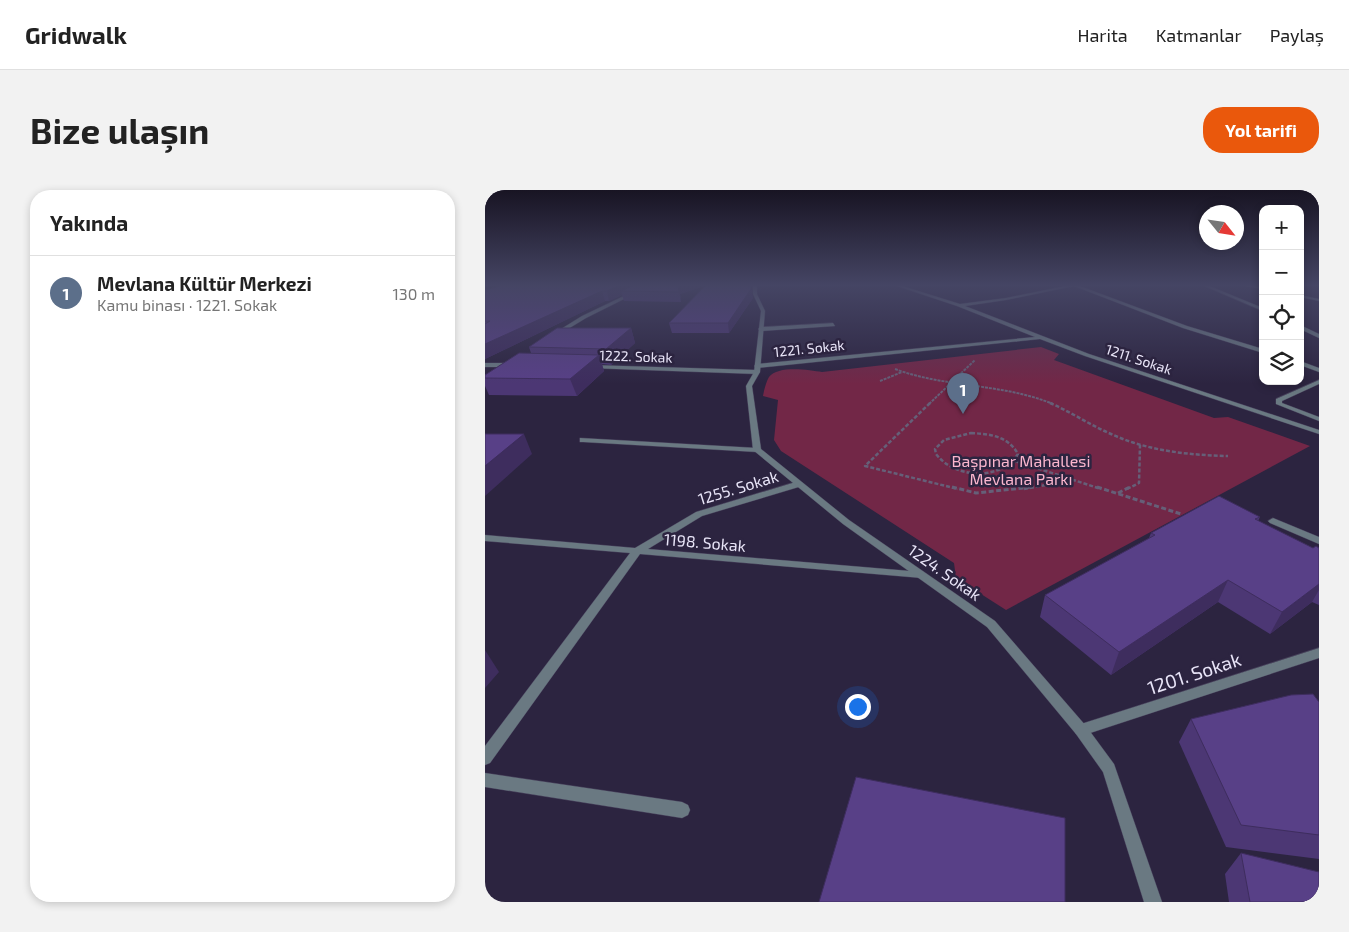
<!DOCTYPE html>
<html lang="tr">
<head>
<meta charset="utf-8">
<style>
	:root { --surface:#fff; --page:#f2f2f2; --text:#222; --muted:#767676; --line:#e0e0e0; --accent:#ea580c }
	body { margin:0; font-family:"Exo 2",sans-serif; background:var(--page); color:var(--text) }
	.controls { position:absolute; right:15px; top:15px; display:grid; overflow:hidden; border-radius:10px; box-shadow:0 2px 8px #0003 }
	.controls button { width:45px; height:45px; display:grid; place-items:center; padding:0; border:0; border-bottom:1px solid var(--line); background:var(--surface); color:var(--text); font:25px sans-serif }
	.compass { position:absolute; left:714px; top:15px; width:45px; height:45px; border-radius:50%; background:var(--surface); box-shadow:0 2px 8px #0003; rotate:120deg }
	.you { position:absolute; left:372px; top:516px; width:18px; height:18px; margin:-12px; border:4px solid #fff; border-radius:50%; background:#1a73e8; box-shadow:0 0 0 8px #1a73e833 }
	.badge { display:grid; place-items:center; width:32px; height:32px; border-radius:50%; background:var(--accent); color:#fff; font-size:16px; font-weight:700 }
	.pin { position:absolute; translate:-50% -41px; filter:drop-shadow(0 1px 2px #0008) }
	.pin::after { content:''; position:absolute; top:26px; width:18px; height:15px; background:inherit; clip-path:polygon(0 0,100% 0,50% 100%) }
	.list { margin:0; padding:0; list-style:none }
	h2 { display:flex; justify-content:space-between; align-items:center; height:65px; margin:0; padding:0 20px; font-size:21px }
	h2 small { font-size:16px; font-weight:400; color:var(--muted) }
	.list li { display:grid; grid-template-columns:32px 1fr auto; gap:15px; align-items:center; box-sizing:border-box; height:75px; padding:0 20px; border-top:1px solid var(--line) }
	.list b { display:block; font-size:19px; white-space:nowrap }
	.list p { margin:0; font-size:16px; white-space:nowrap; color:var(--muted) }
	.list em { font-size:16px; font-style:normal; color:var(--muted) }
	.icon { flex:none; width:28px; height:28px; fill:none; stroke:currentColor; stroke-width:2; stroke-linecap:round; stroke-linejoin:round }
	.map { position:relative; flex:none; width:834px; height:712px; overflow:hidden; border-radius:20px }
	header { display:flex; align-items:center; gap:30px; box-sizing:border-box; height:70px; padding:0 25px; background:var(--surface); border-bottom:1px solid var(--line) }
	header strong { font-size:24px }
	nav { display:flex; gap:28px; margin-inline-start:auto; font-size:18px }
	.intro { display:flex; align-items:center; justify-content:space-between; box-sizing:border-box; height:120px; padding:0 30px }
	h1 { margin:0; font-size:35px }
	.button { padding:12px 22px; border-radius:20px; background:var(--accent); color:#fff; font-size:18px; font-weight:700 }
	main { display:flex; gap:30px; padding:0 30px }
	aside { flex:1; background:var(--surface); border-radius:20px; box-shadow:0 2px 8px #0003 }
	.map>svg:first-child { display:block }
	.green { fill:#722747 }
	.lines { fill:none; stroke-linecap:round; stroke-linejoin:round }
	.minor-casing { stroke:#463f5a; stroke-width:1 }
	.tertiary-casing { stroke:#463f5a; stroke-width:1 }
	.path-far2 { stroke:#665f78; stroke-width:2; stroke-dasharray:3 1; stroke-linecap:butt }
	.path-far1 { stroke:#665f78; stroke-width:2.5; stroke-dasharray:4 2; stroke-linecap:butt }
	.path { stroke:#665f78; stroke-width:3; stroke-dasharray:5 2.5; stroke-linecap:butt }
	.minor { fill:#6a7982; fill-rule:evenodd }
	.tertiary { fill:#6a7982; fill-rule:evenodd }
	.wall { fill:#4c3774 }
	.shaded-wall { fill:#3e2d5e }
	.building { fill:#584087; stroke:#3e2d5e }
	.labels { text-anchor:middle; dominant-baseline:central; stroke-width:5; stroke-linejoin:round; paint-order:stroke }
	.far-street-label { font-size:14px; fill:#e9e5f8; stroke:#2c2440 }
	.park-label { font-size:16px; fill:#fcb6ce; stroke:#2c2440 }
	.street-label { font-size:16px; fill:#e9e5f8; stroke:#2c2440 }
	.near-street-label { font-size:19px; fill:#e9e5f8; stroke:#2c2440 }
</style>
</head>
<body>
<header>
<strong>Gridwalk</strong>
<nav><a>Harita</a><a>Katmanlar</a><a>Paylaş</a></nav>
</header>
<div class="intro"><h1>Bize ulaşın</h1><a class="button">Yol tarifi</a></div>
<main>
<aside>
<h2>Yakında<small></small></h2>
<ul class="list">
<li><span class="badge" style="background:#5c6f8a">1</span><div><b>Mevlana Kültür Merkezi</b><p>Kamu binası · 1221. Sokak</p></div><em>130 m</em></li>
</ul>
</aside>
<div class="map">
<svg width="834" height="712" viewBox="0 0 834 712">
	<rect width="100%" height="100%" fill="#2c2440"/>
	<path class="green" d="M 556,157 L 574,164 L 569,170 L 729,228 L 743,227 L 825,256 L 521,420 L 471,388 L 469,373 L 296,261 L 289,250 L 293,210 L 278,206 C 279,200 281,192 284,187 C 293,175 324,180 337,182 Z"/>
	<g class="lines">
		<g class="minor-casing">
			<g id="minor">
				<path d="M 162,95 L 167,95 L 101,128 L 73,145 L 68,144 L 97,126 Z"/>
				<path d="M 409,95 L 414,95 L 475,114 L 521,108 L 585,95 L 592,95 L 702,136 L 778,159 L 778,163 L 698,138 L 589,96 L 521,110 L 480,116 L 604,164 L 834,240 L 834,244 L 600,166 L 555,149 L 272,178 L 269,176 L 272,174 L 550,147 L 472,116 Z"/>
				<path d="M 717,95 L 722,95 L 778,118 L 778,121 Z"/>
				<path d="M 348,133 L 350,136 L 276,141 L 273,139 L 276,137 Z"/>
				<path d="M 815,135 L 834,144 L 834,148 L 815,139 Z"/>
				<path d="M 815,171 L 834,178 L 834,182 L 815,175 Z"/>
				<path d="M 0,173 L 28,173 L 31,175 L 28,177 L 0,177 Z"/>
				<path d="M 105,175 L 272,180 L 275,182 L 272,184 L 103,178 L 102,177 Z"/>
				<path d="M 834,190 L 834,194 L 797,211 L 797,213 L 834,227 L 834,231 L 791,214 L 791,209 Z"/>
				<path d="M 95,248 L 272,258 L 276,260 L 272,262 L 98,252 L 95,252 Z"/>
				<path d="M 314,291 L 318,294 L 317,296 L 217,326 L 163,359 L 437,382 L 442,385 L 441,387 L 437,388 L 155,364 L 5,573 L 0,575 L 0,556 L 145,363 L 0,351 L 0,345 L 150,358 L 211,322 Z"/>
				<path d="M 788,328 L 834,347 L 834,354 L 785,333 L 783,331 Z"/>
				<path d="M 834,458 L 834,468 L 596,546 L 591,544 L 589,540 L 591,536 L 596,534 Z"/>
				<path d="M 0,583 L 197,612 L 203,615 L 205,620 L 203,625 L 197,628 L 0,597 Z"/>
			</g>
		</g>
		<g class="tertiary-casing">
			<g id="tertiary">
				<path d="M 268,95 L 272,95 L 272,104 L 280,121 L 275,182 L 267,196 L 276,259 L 364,330 L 510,431 L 601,536 L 629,574 L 677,712 L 659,712 L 618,582 L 591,544 L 502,437 L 358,334 L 268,260 L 261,196 L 269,182 L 276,121 L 268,104 Z"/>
				<path d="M 761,95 L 778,97 L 778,99 L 761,96 Z"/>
				<path d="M 815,105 L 834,109 L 834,111 L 815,107 Z"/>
			</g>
		</g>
		<g class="path-far2">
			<path d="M 410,179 C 461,198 517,193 568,214"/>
			<path d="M 395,191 L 417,182"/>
			<path d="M 444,214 L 490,170"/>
		</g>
		<g class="path-far1">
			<path d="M 445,213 L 380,276 L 473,299"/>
			<path d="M 565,213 C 586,222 605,235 626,244 C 663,261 703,265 743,266"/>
			<path d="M 486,243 C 505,244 523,246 533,264 C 516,291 470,289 451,264 L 450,259 L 459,250 Z"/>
			<path d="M 530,271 L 616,299"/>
			<path d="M 539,299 L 561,295 L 583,288"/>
			<path d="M 642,299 L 654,293 L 655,255"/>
		</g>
		<g class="path">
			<path d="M 467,297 L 491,303 L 547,297"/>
			<path d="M 612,297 L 696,324"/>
			<path d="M 633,303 L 645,297"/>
		</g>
		<use href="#minor" class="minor"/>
		<use href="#tertiary" class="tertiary"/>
	</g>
	<g class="wall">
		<path d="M 18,95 L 222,95 L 195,104 L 196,112 L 139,111 L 137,105 L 124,111 L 120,111 L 0,169 L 0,100 Z"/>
		<path d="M 266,99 L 268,108 L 244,143 L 187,143 L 184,133 Z"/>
		<path d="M 146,138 L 150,153 L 126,175 L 117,174 L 119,181 L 92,206 L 4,205 L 0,196 L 0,185 L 46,163 L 44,157 Z"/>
		<path d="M 775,327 L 773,331 L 828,358 L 834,358 L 834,415 L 827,412 L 785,444 L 733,412 L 626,485 L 555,427 L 560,405 L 664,348 L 666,343 Z"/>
		<path d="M 834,512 L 834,669 L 741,657 L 694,552 L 706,529 Z"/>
		<path d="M 756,663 L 834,712 L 744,712 L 740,684 Z"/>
	</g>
	<g class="shaded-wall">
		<path d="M 135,95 L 158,95 L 136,101 L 137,105 L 124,111 L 122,101 Z"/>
		<path d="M 193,95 L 222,95 L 195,104 L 196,112 Z"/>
		<path d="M 266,99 L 268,108 L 244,143 L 243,133 Z"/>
		<path d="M 117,101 L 120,111 L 0,169 L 0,154 Z"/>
		<path d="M 146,138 L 150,153 L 126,175 L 121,159 Z"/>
		<path d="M 114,165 L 119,181 L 92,206 L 85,189 Z"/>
		<path d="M 39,244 L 47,264 L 0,306 L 0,276 Z"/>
		<path d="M 743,390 L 733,412 L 626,485 L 634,462 Z"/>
		<path d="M 834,394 L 834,400 L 827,412 L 785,444 L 797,422 Z"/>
		<path d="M 0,460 L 14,482 L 0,498 Z"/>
	</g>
	<g class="building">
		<path d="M 18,95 L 135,95 L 122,101 L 117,101 L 0,154 L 0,134 L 5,131 L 0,131 L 0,100 Z"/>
		<path d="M 149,95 L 193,95 L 194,102 L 136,101 Z"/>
		<path d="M 247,95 L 265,95 L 266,99 L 243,133 L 184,133 L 220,96 Z"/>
		<path d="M 72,138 L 146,138 L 121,159 L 44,157 Z"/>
		<path d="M 34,163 L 114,165 L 85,189 L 0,188 L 0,185 Z"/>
		<path d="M 0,244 L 39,244 L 0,276 Z"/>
		<path d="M 734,306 L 775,327 L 770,329 L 828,358 L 831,356 L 834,358 L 834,394 L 797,422 L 743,390 L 634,462 L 560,405 L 670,345 L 666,343 Z"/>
		<path d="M 828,504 L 834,512 L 834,645 L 756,635 L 706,529 L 806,505 Z"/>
		<path d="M 371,587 L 580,628 L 580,712 L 334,712 Z"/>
		<path d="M 756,663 L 834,682 L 834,712 L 765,712 Z"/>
	</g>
	<linearGradient id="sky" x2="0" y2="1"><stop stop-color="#181423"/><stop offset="0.49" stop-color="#454564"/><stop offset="1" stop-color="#454564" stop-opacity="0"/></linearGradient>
	<rect width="834" height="194" fill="url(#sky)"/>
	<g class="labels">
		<g class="far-street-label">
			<text transform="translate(324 158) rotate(-6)">1221. Sokak</text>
			<text transform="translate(151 166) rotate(2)">1222. Sokak</text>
			<text transform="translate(654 169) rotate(18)">1211. Sokak</text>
		</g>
		<g class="park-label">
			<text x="536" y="270">Başpınar Mahallesi<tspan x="536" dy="18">Mevlana Parkı</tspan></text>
		</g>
		<g class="street-label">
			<text transform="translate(253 297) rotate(-17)">1255. Sokak</text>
			<text transform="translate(220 352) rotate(5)">1198. Sokak</text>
			<text transform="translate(460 382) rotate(35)">1224. Sokak</text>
		</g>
		<g class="near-street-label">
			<text transform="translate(709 483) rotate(-18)">1201. Sokak</text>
		</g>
	</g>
</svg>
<div class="controls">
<button>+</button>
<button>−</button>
<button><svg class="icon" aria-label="locate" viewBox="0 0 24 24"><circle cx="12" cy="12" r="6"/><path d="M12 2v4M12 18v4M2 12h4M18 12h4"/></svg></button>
<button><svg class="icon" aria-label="layers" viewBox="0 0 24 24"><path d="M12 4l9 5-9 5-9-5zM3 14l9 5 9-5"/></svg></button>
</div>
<svg class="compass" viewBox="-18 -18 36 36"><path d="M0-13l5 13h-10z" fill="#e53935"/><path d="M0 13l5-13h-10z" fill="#767676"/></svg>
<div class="you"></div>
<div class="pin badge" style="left:478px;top:224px;background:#5c6f8a">1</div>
</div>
</main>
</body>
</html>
